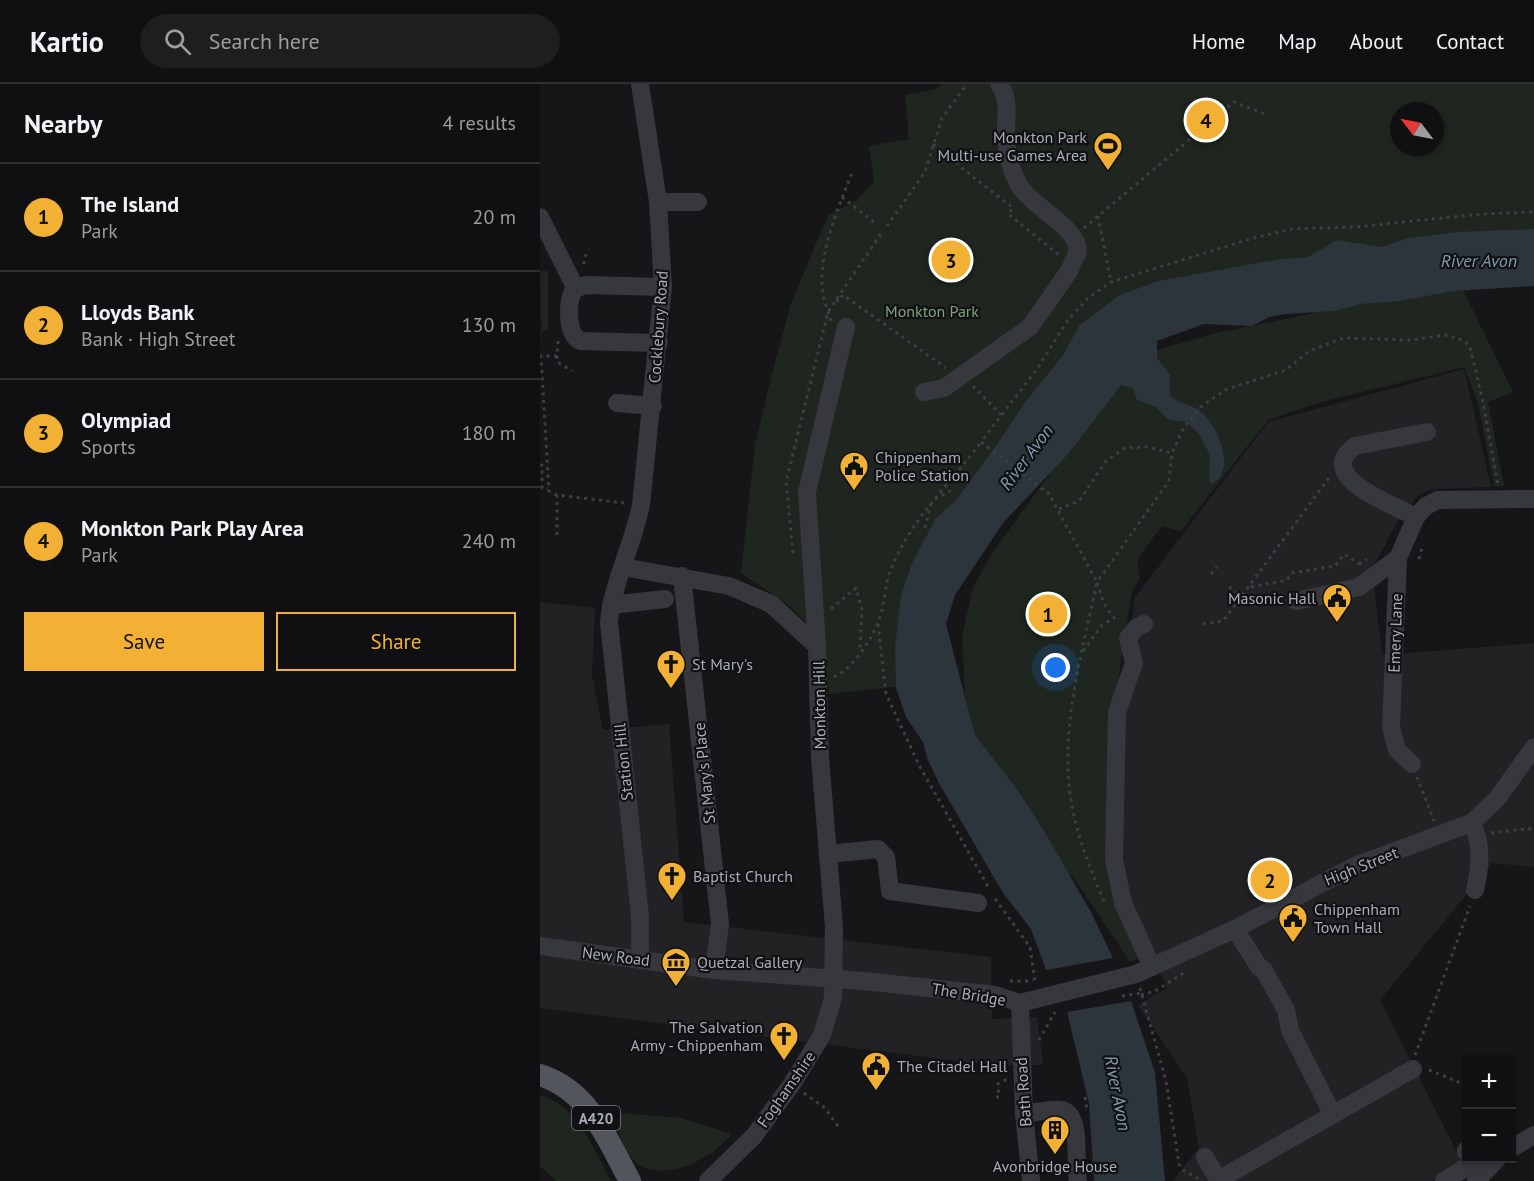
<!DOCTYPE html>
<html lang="en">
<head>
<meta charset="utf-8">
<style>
	:root { --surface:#101012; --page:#1e1e20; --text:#f1f3f6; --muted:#9c9d9f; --line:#303032; --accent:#f2b134 }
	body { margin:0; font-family:"PT Sans",sans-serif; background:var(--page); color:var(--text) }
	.controls { position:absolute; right:18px; bottom:18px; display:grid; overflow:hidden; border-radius:0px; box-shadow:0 2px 4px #0004 }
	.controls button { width:54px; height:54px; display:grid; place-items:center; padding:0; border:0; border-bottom:2px solid var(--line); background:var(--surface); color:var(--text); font:30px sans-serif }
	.compass { position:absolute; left:850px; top:18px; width:54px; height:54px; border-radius:50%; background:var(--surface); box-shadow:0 2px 4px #0004; rotate:302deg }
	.you { position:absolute; left:516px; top:584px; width:21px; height:21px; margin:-15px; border:4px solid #fff; border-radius:50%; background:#1a73e8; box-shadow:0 0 0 9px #1a73e833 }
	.badge { display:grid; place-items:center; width:39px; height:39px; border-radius:50%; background:var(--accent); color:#111; font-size:20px; font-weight:700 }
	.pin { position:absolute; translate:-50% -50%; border:3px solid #fff; box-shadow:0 2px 6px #0006 }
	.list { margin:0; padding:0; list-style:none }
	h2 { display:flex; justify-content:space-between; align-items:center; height:78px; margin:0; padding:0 24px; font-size:26px }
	h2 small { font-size:20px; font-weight:400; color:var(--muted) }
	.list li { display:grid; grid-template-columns:39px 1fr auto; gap:18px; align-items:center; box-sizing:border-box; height:108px; padding:0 24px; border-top:2px solid var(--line) }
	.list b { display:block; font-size:22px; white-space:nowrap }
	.list p { margin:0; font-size:20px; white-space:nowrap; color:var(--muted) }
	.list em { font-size:20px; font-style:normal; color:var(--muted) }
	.actions { display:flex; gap:12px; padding:18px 24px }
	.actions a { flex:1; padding:14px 0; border:2px solid var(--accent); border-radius:0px; text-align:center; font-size:21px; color:var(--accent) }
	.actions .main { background:var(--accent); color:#111 }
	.icon { flex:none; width:33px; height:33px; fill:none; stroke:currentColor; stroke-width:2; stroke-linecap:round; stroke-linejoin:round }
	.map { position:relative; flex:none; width:994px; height:1097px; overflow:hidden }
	header { display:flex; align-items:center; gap:36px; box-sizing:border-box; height:84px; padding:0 30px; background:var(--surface); border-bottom:2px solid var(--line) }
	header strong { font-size:28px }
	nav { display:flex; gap:33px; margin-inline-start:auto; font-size:21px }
	.search { width:420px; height:54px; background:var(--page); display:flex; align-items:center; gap:15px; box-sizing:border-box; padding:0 21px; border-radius:33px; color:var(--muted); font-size:22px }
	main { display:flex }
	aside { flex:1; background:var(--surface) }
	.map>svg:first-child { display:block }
	.built { fill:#222225 }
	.green { fill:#1e261f; fill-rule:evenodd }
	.water { fill:#2c353c }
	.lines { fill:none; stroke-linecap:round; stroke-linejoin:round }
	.path { stroke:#3d3f44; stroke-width:3; stroke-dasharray:3 4.5; stroke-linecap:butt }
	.minor { stroke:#37383d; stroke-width:18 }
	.major { stroke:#53555c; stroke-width:22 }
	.labels { text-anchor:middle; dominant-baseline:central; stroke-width:4.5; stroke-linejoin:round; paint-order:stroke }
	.shield { fill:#111113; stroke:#7b7e86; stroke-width:1.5 }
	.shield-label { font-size:15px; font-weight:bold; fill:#a8adb8 }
	.poi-label { font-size:16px; fill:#a8adb8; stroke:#111113; text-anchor:start }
	.park-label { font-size:16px; fill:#7fa381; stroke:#111113 }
	.street-label { font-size:16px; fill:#a8adb8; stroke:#111113 }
	.water-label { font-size:18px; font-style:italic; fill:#7f9bb3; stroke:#111113 }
</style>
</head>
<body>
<header>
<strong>Kartio</strong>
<div class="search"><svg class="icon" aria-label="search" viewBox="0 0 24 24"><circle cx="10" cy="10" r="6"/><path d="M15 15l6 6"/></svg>Search here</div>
<nav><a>Home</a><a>Map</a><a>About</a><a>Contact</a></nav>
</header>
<main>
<aside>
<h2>Nearby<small>4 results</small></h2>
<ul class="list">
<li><span class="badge">1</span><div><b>The Island</b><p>Park</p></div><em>20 m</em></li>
<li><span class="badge">2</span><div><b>Lloyds Bank</b><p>Bank · High Street</p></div><em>130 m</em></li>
<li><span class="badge">3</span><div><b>Olympiad</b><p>Sports</p></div><em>180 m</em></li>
<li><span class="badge">4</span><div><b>Monkton Park Play Area</b><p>Park</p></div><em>240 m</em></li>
</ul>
<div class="actions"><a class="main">Save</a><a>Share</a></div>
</aside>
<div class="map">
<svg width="994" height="1097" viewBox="0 0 994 1097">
	<rect width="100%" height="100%" fill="#161618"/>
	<g class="built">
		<path d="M 0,187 L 8,187 L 8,246 L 2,247 L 2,270 Z"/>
		<path d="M 924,285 L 951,403 L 890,405 L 878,412 L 857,438 L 832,485 L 842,571 L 994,559 L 994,783 L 952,779 L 840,916 L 923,1080 L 892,1097 L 633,1097 L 659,1064 L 647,994 L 598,921 L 627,904 L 589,824 L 582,779 L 580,665 L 588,609 L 594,515 L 728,338 Z"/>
		<path d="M 0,518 L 55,524 L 52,590 L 63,646 L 129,640 L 144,838 L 451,873 L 452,935 L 497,933 L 503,981 L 449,981 L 0,924 Z"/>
	</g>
	<g class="green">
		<path d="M 402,0 L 994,0 L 994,158 L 568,220 L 362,602 L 289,610 C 282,535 258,528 201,489 L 215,360 L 232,290 L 251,219 L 288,131 L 317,116 L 334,97 L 329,62 L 369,55 L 365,11 L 396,5 ZM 859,27 L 895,27 L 895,63 L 859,63 Z"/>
		<path d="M 923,206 L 973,308 L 948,318 L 964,402 L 954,402 L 938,319 L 924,283 L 778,319 L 728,336 L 641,447 L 622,442 L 597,475 L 600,494 L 592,507 L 579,590 L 571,733 L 601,873 L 590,878 L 536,797 L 515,776 L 439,669 L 425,612 L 422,553 L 433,503 L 454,466 L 585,288 L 618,266 L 672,250 L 877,208 Z"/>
		<path d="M 0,1011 C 39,1023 53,1064 71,1097 L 16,1097 L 0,1082 Z"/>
		<path d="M 70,1028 L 141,1034 L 192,1050 C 171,1075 130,1097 98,1081 C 84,1068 77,1045 70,1028 Z"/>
	</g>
	<g class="water">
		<path d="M 994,145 L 994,202 L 914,207 L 860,217 L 820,220 L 794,227 L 747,230 L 729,233 L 712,242 L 664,240 L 617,257 L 617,274 L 630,291 L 630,312 C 638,319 650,320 659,326 C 677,340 698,385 672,400 L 669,397 L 670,371 L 659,350 L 646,338 L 627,335 L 616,323 L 597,316 L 593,304 L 581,301 L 529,369 L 463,439 L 415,511 L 406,540 L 435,651 L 479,708 L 504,747 L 551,828 L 573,874 L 506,886 L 491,845 L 463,809 L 400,701 L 387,674 L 383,658 L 366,633 L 356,604 L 355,563 L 361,512 L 372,479 L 396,434 L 416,416 L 456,362 L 484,320 L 523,271 L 539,242 L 578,212 L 618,197 L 741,175 L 766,174 L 797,156 L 841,163 L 869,154 L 918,148 Z"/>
		<path d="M 591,917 L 615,988 L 625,1097 L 554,1097 L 549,1019 L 527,928 Z"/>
	</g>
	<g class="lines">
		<g class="path">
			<path d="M 393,60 L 414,74 L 419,82 L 473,124 L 468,130 L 519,171"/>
			<path d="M 302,113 L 335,139"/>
			<path d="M 558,132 L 571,198"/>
			<path d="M 347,142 L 385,88 L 402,34 L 427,0"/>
			<path d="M 544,144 L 694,18 L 727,31"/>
			<path d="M 44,180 L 44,174 L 49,166"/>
			<path d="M 296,215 L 298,217 L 303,211 L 406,284"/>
			<path d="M 291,237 C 288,226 282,213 282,201 C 280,165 299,122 312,89"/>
			<path d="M 18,257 L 17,272 L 1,272 L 9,407 L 17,411 L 84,419"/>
			<path d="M 17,272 L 17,278 L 32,287"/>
			<path d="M 433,302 L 461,331"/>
			<path d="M 0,381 L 2,381 L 2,404 L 8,405"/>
			<path d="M 395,415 L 414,405"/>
			<path d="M 519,425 L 539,417 L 566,377 L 585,364 L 607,363 L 632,369"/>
			<path d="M 385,444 L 391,420"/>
			<path d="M 17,451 L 17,411"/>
			<path d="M 253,469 L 246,398 L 288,228 L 341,150"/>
			<path d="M 879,475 L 882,464"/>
			<path d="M 819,480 L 827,475"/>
			<path d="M 671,490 L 677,483"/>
			<path d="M 689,503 L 702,512"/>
			<path d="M 711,503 L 747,496 L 752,489 L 795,482 L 804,470 L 819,480"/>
			<path d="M 291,525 L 316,504 L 322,525 L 320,566"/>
			<path d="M 338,540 L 346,610 L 379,681 L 450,806"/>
			<path d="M 663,540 L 683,537 L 789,394"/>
			<path d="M 543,567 L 562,541 L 574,534 L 564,520 L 557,498 L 629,397 L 632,369 L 643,345 L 662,322 L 685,306 L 746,286 L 769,267 L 804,254 L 871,256 L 905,251 L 925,257 L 930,264 L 942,313 L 958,401"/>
			<path d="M 294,593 C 312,585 329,559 337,541 C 344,526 344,507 349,491 C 367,438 409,402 441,358"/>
			<path d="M 877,693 L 894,737"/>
			<path d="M 951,749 L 994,744"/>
			<path d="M 455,815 L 490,863 L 495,897"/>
			<path d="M 564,817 C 546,776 529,731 528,685 C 526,622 544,559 557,498 L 509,410 L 441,358 L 497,285 L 528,236 L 548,214 L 571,198 L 710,155 L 752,145 L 815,143 L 941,130 L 994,128"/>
			<path d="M 470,897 L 493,897"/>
			<path d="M 600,904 L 626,997 L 639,1080 L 643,1086 L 659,1095"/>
			<path d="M 601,911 L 615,907 L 647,887"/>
			<path d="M 582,912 L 601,909"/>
			<path d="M 499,956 L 515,928"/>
			<path d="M 875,971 L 930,822"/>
			<path d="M 889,986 L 926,1001"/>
			<path d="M 264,1009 L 285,1024 L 300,1045"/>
			<path d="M 456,1013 L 459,1013 L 458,1000 L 467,995"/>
			<path d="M 545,1013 L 547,1026"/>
			<path d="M 972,1036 L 975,1043"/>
		</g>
		<g class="minor">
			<path d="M 118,118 L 158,118"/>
			<path d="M 0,133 L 36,205"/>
			<path d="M 119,259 L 40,257 C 26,249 27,218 34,205 L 46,201 L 123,203"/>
			<path d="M 384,308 L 404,304 L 490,243 L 529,187 L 538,167 C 537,141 490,123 478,99 C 470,85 467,70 466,54 C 465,36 471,16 459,0"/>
			<path d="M 77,319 L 113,322"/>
			<path d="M 876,433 C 856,422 772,393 815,362 L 887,348"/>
			<path d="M 83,483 L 189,502 L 231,520 L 277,562"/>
			<path d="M 142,492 L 180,840 L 174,886"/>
			<path d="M 756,517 L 819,503 L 858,474"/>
			<path d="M 71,521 L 125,515"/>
			<path d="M 604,540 L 596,544 L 588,554 L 594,579 L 577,628 L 574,775 L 583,819 L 612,883"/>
			<path d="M 872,680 L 857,666 L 851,643 L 858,474 L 876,433 L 886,422 L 898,416 L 994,415"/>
			<path d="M 931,739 C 943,758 940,785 935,806"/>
			<path d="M 288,770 L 338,765 L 346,773 L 350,807 L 438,819"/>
			<path d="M 695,845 L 719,883 L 724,886 L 746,926 L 750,946 L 793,1031"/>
			<path d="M 0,862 L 174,886 L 324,897 L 455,911 L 480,919 L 596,890 L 695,845 L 815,782 L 931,739 L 957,715 L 994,663"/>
			<path d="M 100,875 L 100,832 L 69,538 C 73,497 93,461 101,421 L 123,203 L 118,118 L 100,0"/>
			<path d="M 480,919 L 484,1030 L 491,1097"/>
			<path d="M 484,1030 C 494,1029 511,1024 522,1026 C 543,1031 534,1082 538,1097"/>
			<path d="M 972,1064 L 994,1051"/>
			<path d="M 926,1066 L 926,1068"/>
			<path d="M 665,1073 L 679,1097"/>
			<path d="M 687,1091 L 873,985"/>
			<path d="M 168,1097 L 214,1052 L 252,1000 L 282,951 L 293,914 L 294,843 L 280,673 L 277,562 L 267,408 L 306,243"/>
			<path d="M 904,1097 L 933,1079"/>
			<path d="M 936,1097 L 958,1074"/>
		</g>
		<path class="major" d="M 0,991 C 50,1007 67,1055 90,1097"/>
	</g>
	<defs>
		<g id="stadium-pin" transform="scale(1.5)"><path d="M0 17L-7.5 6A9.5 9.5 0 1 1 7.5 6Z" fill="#f2b134" stroke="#111113"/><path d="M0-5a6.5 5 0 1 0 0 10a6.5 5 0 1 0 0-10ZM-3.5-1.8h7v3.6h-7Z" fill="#111"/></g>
		<g id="civic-pin" transform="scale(1.5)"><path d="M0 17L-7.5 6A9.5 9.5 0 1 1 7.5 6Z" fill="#f2b134" stroke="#111113"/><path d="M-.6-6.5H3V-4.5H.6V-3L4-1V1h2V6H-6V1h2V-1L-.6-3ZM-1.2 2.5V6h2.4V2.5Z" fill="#111"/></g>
		<g id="church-pin" transform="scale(1.5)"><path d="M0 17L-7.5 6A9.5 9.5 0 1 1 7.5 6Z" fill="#f2b134" stroke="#111113"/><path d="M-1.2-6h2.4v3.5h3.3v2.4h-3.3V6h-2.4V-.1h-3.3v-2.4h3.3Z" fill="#111"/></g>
		<g id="museum-pin" transform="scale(1.5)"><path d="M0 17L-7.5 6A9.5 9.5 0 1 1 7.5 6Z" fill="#f2b134" stroke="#111113"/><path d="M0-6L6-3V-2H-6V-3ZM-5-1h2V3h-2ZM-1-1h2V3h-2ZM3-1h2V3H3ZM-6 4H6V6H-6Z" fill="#111"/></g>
		<g id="building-pin" transform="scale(1.5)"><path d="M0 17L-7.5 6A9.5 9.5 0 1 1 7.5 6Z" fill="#f2b134" stroke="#111113"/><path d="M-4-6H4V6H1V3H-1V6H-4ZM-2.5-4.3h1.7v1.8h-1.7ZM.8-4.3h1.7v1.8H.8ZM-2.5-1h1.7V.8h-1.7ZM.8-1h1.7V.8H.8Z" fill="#111"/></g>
	</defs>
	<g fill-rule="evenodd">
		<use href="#stadium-pin" x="568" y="62"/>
		<use href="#civic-pin" x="314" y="382"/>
		<use href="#civic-pin" x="797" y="514"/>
		<use href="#church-pin" x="131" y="580"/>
		<use href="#church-pin" x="132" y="792"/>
		<use href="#civic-pin" x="753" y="834"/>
		<use href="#museum-pin" x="136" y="878"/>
		<use href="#church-pin" x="244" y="952"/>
		<use href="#civic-pin" x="336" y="982"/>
		<use href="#building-pin" x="515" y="1046"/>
	</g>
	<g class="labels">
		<rect class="shield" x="32" y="1022" width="48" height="24" rx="4.5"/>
		<g class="shield-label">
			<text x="56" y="1034">A420</text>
		</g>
		<g class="poi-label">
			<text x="547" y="53" text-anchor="end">Monkton Park<tspan x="547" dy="18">Multi-use Games Area</tspan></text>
			<text x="335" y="373">Chippenham<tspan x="335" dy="18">Police Station</tspan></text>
			<text x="776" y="514" text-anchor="end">Masonic Hall</text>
			<text x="152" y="580">St Mary's</text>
			<text x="153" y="792">Baptist Church</text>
			<text x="774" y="825">Chippenham<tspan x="774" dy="18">Town Hall</tspan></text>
			<text x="157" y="878">Quetzal Gallery</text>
			<text x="223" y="943" text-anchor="end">The Salvation<tspan x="223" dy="18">Army - Chippenham</tspan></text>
			<text x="357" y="982">The Citadel Hall</text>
			<text x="515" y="1082" text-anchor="middle">Avonbridge House</text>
		</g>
		<g class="park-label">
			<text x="392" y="227">Monkton Park</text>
		</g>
		<g class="street-label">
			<text transform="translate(118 243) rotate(-86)">Cocklebury Road</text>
			<text transform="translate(855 549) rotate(-88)">Emery Lane</text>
			<text transform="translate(279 621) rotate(-91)">Monkton Hill</text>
			<text transform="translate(83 678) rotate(-96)">Station Hill</text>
			<text transform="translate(164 689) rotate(-96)">St Mary's Place</text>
			<text transform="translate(821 782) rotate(-22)">High Street</text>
			<text transform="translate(76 872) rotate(7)">New Road</text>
			<text transform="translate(429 910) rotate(9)">The Bridge</text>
			<text transform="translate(246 1005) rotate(-55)">Foghamshire</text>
			<text transform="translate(483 1008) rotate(-94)">Bath Road</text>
		</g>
		<g class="water-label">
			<text x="939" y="176">River Avon</text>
			<text transform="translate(486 373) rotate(-53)">River Avon</text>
			<text transform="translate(578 1009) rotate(79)">River Avon</text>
		</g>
	</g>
</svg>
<div class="controls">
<button>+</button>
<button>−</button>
</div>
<svg class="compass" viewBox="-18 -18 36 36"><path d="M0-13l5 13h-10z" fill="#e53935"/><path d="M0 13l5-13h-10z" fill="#9c9d9f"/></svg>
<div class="you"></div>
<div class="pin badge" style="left:508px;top:530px">1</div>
<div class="pin badge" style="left:730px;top:796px">2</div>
<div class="pin badge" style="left:411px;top:176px">3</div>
<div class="pin badge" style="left:666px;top:36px">4</div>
</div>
</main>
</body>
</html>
